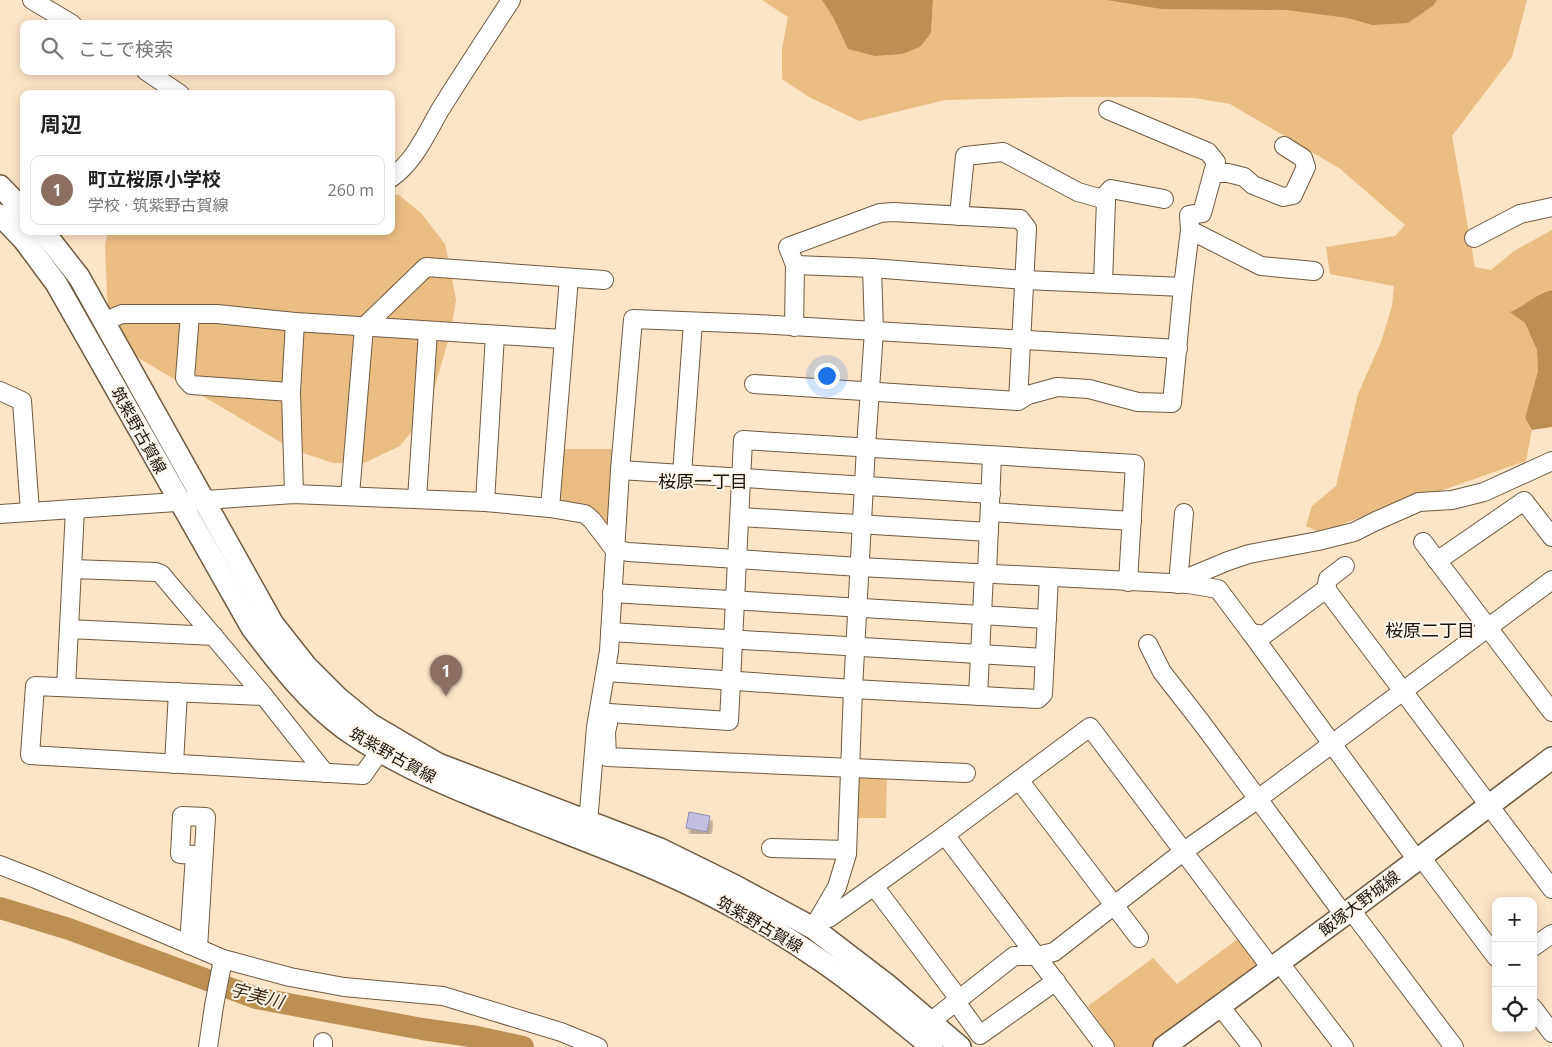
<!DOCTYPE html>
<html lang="ja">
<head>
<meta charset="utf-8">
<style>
	:root { --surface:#fff; --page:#f6f6f6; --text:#222; --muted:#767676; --line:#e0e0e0; --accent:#6d52cc }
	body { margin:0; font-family:"Open Sans","Noto Sans JP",sans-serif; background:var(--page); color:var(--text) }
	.controls { position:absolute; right:15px; bottom:15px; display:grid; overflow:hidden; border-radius:10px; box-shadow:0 2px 12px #0003 }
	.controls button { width:45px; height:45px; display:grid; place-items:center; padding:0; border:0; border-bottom:1px solid var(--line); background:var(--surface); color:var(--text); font:25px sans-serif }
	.you { position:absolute; left:826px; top:375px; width:18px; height:18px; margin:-12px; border:4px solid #fff; border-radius:50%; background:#1a73e8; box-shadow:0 0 0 8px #1a73e833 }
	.badge { display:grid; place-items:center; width:32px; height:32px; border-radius:50%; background:var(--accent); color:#fff; font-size:16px; font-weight:700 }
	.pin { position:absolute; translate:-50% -41px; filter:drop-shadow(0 1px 2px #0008) }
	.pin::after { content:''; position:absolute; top:26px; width:18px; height:15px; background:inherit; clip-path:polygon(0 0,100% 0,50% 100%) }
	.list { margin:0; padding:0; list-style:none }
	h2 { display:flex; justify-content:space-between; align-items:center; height:65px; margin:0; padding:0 20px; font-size:21px }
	h2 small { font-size:16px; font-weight:400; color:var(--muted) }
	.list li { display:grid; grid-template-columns:32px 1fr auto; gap:15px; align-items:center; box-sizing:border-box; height:70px; margin:0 10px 10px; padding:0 10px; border:1px solid var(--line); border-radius:10px }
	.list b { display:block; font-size:19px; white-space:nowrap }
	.list p { margin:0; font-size:16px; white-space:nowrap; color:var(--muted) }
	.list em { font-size:16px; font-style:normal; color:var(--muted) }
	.icon { flex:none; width:28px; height:28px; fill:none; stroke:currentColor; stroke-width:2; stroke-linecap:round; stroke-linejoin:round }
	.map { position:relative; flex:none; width:1552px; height:1047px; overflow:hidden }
	.search { position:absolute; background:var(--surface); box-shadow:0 2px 12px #0003; left:20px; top:20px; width:375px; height:55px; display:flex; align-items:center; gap:12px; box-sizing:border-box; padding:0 18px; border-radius:10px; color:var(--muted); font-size:19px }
	.panel { position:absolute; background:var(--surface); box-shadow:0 2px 12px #0003; left:20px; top:90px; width:375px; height:145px; border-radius:10px }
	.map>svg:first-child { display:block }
	.green { fill:#eabd83 }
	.water { fill:#bc8f53 }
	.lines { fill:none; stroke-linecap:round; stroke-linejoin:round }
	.river { stroke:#bc8f53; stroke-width:22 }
	.building { fill:#c1bee0; stroke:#8e8bab; filter:url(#shadow) }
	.minor-casing { stroke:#6f5a40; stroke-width:20 }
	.major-casing { stroke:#6f5a40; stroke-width:24 }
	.minor { stroke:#fff; stroke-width:18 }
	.major { stroke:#fff; stroke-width:21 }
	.labels { text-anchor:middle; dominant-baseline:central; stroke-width:4; stroke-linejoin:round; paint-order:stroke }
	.street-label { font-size:16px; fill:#1b1308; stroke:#fdf4e8 }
	.neighbourhood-label { font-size:18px; fill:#1b1308; stroke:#fdf4e8 }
	.water-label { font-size:18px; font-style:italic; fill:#3d2a0f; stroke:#fdf4e8 }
</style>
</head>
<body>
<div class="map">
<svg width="1552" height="1047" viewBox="0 0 1552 1047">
	<defs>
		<filter id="shadow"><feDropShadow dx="3" dy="5.5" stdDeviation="1" flood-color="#0004"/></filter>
	</defs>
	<rect width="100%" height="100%" fill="#fce4c6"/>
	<g class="green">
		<path d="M 762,0 L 822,0 L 834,19 L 931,33 L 933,0 L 1106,0 L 1161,9 L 1287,9 L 1347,18 L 1372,25 L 1434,5 L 1437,0 L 1527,0 L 1512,57 L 1452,136 L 1475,267 L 1491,270 L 1514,251 L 1552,230 L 1552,290 C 1537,293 1525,306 1511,312 L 1525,323 L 1537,350 L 1538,371 L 1525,418 L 1532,430 L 1526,461 L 1437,492 L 1407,499 L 1320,533 L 1306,526 L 1312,506 L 1336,486 L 1358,394 L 1381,342 L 1392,306 L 1394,286 L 1330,274 L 1326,247 L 1395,236 L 1405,225 L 1339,168 L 1230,104 L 1195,98 L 1151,97 L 1067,97 L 945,100 L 859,121 L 809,97 L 782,79 L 782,49 L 788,17 Z"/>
		<path d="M 391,194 L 399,195 L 421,213 L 445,244 L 456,300 L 451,331 L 427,413 L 400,446 L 362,464 L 333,463 L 294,450 L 130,353 L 111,331 L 107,295 L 105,246 L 108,231 L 391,231 Z"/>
		<path d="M 561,449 L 617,449 L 611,531 L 561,503 L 557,498 Z"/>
		<path d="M 858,773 L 887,774 L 886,818 L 857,818 Z"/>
		<path d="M 1239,938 L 1260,966 L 1152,1047 L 1116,1047 L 1088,1006 L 1153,958 L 1177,984 Z"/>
	</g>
	<g class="water">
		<path d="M 822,0 L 933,0 L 931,33 L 920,47 L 902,54 L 875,56 L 848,49 L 834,19 Z"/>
		<path d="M 1106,0 L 1437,0 L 1434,5 L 1408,23 L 1372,25 L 1347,18 L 1287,10 L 1161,9 Z"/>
		<path d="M 1552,290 L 1552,427 L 1532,430 L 1525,418 L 1538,371 L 1537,350 L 1525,323 L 1510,312 C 1525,306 1537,293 1552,290 Z"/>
	</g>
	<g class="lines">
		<path class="river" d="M 0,908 L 69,929 L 256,998 L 422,1029 L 477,1037 L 523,1047"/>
	</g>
	<path class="building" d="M 689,812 L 710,816 L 707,832 L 686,828 Z"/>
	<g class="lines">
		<g class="minor-casing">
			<g id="minor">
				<path d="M 32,0 L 72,24"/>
				<path d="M 146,71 L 180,94"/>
				<path d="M 1108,110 L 1208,152 L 1216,162 L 1202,213 L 1189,215 L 1190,230"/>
				<path d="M 1213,173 L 1228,173 L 1244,177 L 1253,185 L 1283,197 L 1293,195 L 1306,167 L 1303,158 L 1284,146"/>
				<path d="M 391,178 C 415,161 426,134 440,110 C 463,73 487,37 511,0"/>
				<path d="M 1102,199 L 1111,189 L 1164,199"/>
				<path d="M 959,216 L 965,156 L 1003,152 L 1078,192 L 1106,200 L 1103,283"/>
				<path d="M 1474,238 L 1520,214 L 1552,207"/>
				<path d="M 795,265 L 872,268 L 1025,280 L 1183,287"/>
				<path d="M 190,314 L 185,378 L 191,385 L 291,392"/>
				<path d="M 103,322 L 122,314 L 217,314 L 295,322 L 563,339"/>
				<path d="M 794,327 L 795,265 L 788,247 L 880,213 L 893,212 L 1020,219 L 1027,228 L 1018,401"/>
				<path d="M 754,384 L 1018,401 L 1028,395 L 1057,387 L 1089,389 L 1138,402 L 1172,403 L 1183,287 L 1190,230 L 1261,266 L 1314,271"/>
				<path d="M 0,391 L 22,401 L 30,512"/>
				<path d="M 620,470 L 991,494"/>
				<path d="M 682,474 L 693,322"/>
				<path d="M 294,494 L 291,392 L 295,322"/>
				<path d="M 350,495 L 364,327 L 426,267 L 604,280"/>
				<path d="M 417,499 L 428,331"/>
				<path d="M 485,502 L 495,335"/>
				<path d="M 550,508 L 569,278"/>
				<path d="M 990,512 L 1132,521"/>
				<path d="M 0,514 L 294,494 L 485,502 L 550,508 L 585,514 L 592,520 L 614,549 L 628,552 L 860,567 L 1188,584 L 1218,589 L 1251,633 L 1264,635 L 1326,589 L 1552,889"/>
				<path d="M 740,517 L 989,532"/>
				<path d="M 1423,542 L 1552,712"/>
				<path d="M 1437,561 L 1524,501 L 1552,537"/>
				<path d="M 72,569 L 156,572 L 161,574 L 264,696 L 325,773"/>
				<path d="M 987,573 L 992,456"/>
				<path d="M 1178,584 L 1184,513"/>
				<path d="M 1188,584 L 1192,576 L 1228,561 L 1249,554 L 1318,541 L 1354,532 L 1376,521 L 1419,502 L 1452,500 L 1484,492 L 1552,461"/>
				<path d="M 1326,589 L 1328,579 L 1345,566"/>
				<path d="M 612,593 L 1047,619"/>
				<path d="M 69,629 L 214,636"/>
				<path d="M 610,632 L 1045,658"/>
				<path d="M 1251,633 L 1417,860"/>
				<path d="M 1148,644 L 1162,672 L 1201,722 L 1344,915"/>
				<path d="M 606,672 L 853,689 L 1038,699 L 1043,694 L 1049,577"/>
				<path d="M 66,687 L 75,509"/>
				<path d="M 264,696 L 35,686 L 30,755 L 363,775 L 380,751"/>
				<path d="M 978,696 L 984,573"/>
				<path d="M 609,713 L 729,721 L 743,440 L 1135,464 L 1128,582"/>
				<path d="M 608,723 L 606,732 L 607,757 L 966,773"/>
				<path d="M 174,764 L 178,692"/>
				<path d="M 1019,780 L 1139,938"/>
				<path d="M 585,821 L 589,811 L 596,727 L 609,651 L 620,470 L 633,319 L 757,324 L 1178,349"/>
				<path d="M 945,835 L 1105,1047"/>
				<path d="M 771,848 L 847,850"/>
				<path d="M 1421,857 L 1496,957"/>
				<path d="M 0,865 L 38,880 L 223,959 L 290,977 L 344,987 L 443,996 L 561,1032 L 598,1047"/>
				<path d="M 874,886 L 959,999"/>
				<path d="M 1351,910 L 1454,1047"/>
				<path d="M 818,920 L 829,918 L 874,886 L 945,835 L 1090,727 L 1271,968"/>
				<path d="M 813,928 L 837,887 L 847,854 L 853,689 L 866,447 L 874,331 L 872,268"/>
				<path d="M 189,945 L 195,855 L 180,854 L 182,816 L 206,817 L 198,948"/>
				<path d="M 1533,947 L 1552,934"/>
				<path d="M 1279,962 L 1344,1047"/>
				<path d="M 956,1002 L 980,1035 L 1056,981"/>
				<path d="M 1220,1006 L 1252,1047"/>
				<path d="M 1533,1008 L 1552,1033"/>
				<path d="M 930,1022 L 1014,956 L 1037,956 L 1054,952 L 1184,851 L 1258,799 L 1552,580"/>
				<path d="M 208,1047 L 214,1006 L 223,959"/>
				<path d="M 323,1047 L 323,1042"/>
			</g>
		</g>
		<g class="major-casing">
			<g id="major">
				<path d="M 0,186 L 24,211"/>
				<path d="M 0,215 L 24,240 L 56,283 L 252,628 C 279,664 308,702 345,729 C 386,758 432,779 479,798 C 557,831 639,858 715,897 C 752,916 789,938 823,962 C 861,988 896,1018 932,1047"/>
				<path d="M 43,231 L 79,277 L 273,624 L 306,666 L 338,698 L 370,724 L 438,764 L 660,849 L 735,886 L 813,928 L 886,984 L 960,1047"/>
				<path d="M 1164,1047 L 1344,915 L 1552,758"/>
			</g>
		</g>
		<use href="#minor" class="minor"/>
		<use href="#major" class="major"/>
	</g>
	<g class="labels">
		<g class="street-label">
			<text transform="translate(139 430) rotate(61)">筑紫野古賀線</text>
			<text transform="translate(393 755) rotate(29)">筑紫野古賀線</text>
			<text transform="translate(1359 903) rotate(-37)">飯塚大野城線</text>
			<text transform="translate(760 924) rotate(30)">筑紫野古賀線</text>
		</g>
		<g class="neighbourhood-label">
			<text x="703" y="481">桜原一丁目</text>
			<text x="1430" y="630">桜原二丁目</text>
		</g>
		<g class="water-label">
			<text transform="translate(257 995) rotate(15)">宇美川</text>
		</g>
	</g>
</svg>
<div class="controls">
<button>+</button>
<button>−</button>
<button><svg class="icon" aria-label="locate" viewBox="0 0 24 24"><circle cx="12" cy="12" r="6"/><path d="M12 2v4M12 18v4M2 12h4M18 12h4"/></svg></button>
</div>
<div class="you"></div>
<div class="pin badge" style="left:446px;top:696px;background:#8d6e63">1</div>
<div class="search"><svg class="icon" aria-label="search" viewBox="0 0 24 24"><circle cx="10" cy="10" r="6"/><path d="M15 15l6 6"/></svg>ここで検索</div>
<section class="panel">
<h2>周辺<small></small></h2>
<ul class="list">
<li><span class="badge" style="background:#8d6e63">1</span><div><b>町立桜原小学校</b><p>学校 · 筑紫野古賀線</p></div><em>260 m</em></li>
</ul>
</section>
</div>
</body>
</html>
